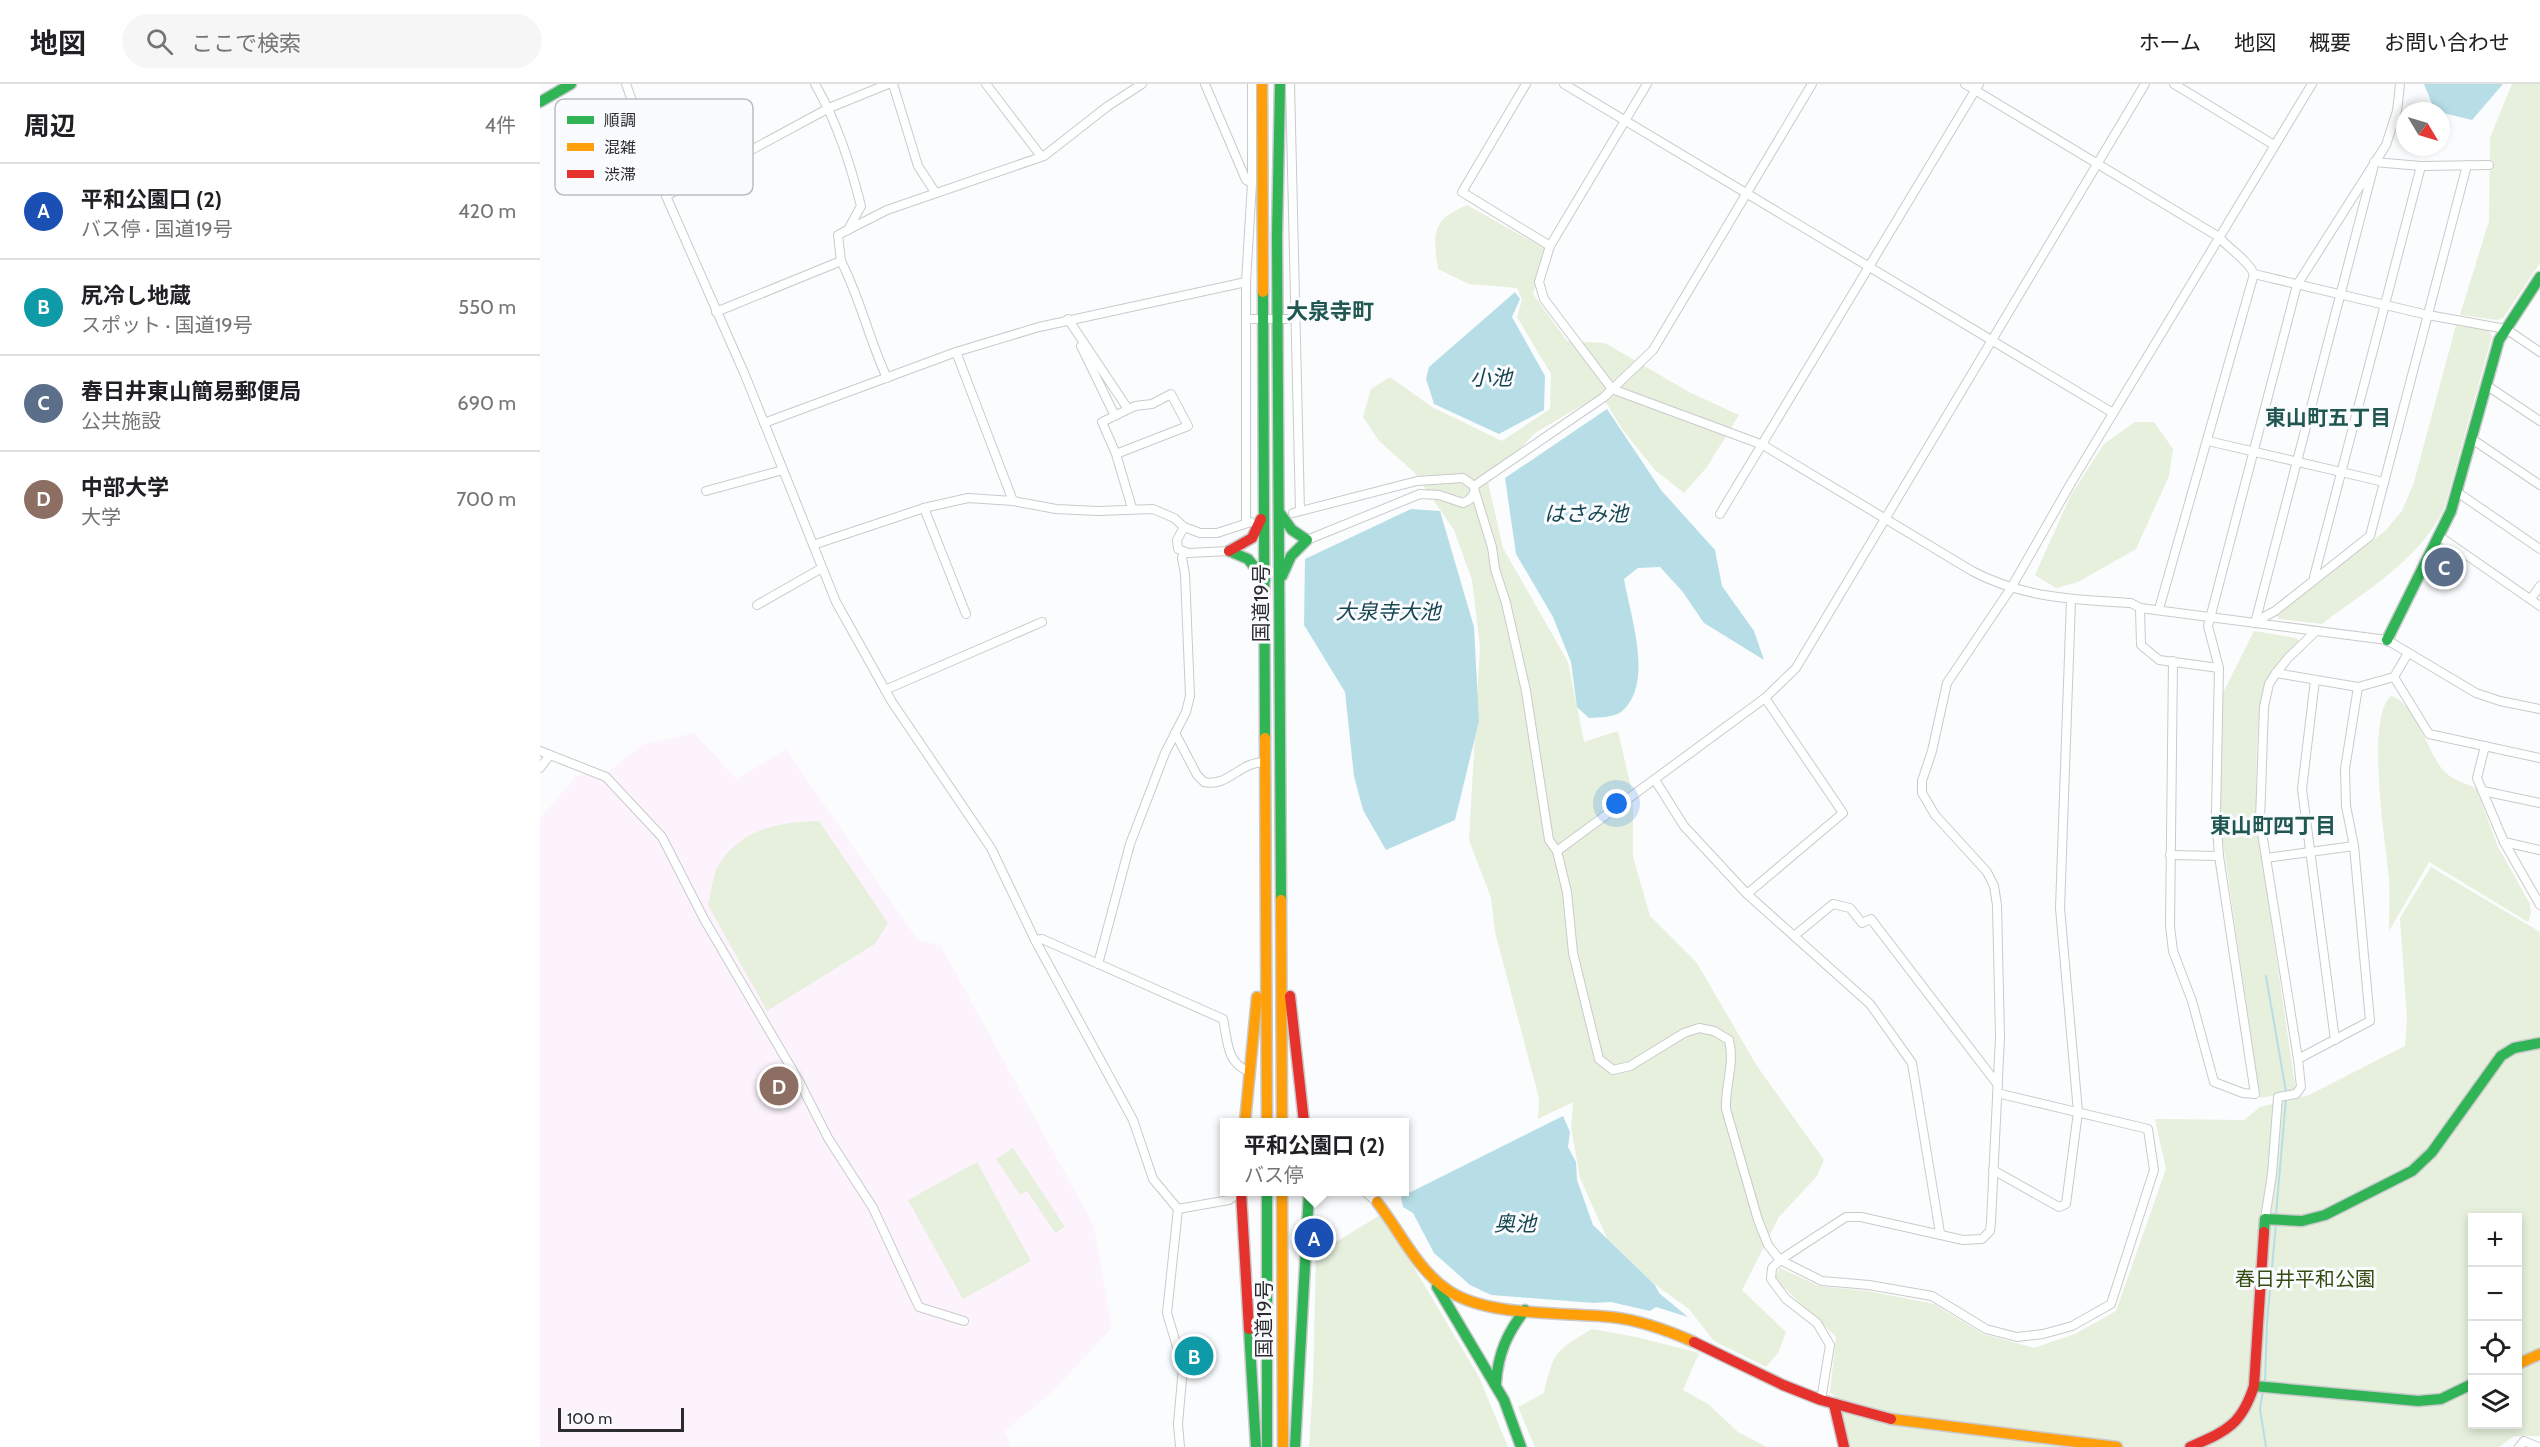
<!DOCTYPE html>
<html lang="ja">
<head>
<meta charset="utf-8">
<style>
	:root { --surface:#fff; --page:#f6f6f6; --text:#202124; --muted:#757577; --line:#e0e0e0; --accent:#1a73e8 }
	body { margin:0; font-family:Cabin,"Noto Sans JP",sans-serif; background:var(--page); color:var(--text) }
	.controls { position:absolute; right:18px; bottom:18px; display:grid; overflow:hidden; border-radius:0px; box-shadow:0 3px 9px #0003 }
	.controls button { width:54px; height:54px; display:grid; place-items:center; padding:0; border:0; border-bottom:2px solid var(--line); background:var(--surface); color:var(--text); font:30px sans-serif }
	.compass { position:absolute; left:1856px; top:18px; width:54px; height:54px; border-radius:50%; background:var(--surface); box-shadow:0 3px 9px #0003; rotate:128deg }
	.scale { position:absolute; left:18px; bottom:15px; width:126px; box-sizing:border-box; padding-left:6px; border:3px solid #2c2c2e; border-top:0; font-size:16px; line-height:21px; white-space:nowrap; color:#2c2c2e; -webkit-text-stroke:4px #fafbfe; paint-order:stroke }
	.you { position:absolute; left:1077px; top:720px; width:21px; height:21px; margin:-15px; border:4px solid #fff; border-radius:50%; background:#1a73e8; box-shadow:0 0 0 9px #1a73e833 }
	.badge { display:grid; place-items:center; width:39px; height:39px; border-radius:50%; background:var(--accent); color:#fff; font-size:20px; font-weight:700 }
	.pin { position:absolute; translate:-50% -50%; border:3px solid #fff; box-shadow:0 2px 6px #0006 }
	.popup { position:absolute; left:680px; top:1034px; width:189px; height:78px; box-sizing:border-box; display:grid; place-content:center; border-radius:0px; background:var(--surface); filter:drop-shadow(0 2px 4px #0005); font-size:20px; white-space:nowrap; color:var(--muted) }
	.popup b { font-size:22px; color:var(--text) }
	.popup::after { content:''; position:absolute; left:50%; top:100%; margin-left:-12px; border:12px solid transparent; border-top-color:var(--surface) }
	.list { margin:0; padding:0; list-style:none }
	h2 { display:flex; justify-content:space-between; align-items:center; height:78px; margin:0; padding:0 24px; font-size:26px }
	h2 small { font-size:20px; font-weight:400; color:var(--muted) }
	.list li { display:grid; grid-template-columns:39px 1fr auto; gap:18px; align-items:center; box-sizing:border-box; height:96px; padding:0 24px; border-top:2px solid var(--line) }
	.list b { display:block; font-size:22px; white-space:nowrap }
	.list p { margin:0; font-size:20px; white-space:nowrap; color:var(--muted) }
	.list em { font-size:20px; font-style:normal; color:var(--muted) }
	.icon { flex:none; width:33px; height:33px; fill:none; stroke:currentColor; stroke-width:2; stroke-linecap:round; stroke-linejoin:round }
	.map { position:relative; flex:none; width:2000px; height:1363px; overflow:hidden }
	header { display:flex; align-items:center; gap:36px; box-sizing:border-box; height:84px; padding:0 30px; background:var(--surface); border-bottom:2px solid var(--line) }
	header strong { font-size:28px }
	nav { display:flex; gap:33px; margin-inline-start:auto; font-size:21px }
	.search { width:420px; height:54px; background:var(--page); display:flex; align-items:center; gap:15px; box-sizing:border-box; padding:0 21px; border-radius:33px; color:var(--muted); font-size:22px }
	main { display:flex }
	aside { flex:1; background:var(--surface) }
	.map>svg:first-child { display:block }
	.education { fill:#fcf3fd }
	.green { fill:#e6f0dc; fill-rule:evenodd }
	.water { fill:#b7dee7 }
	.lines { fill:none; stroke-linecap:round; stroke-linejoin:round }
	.stream { stroke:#b7dee7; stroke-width:2 }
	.street-casing { stroke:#cacacc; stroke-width:10 }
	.fast-casing { stroke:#cacacc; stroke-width:13 }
	.slow-casing { stroke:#cacacc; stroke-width:13 }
	.jam-casing { stroke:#cacacc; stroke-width:13 }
	.street { stroke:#feffff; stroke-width:8 }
	.fast { stroke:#30b455; stroke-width:10 }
	.slow { stroke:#ff9f0a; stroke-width:10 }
	.jam { stroke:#e5322d; stroke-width:10 }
	.labels { text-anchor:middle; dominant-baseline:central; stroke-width:6; stroke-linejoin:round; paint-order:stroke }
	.street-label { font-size:20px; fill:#2c2c2e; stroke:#fafbfe }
	.park-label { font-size:20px; fill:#354d11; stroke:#fafbfe }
	.water-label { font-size:21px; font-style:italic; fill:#164650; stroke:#fafbfe }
	.neighbourhood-label { font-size:21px; font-weight:bold; fill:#205851; stroke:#fafbfe }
	.quarter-label { font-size:22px; font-weight:bold; fill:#205851; stroke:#fafbfe }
	.key { fill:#fafbfe; stroke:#bcbdc0; stroke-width:1.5 }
	.key-label { font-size:16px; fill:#2c2c2e }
</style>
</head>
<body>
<header>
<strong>地図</strong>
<div class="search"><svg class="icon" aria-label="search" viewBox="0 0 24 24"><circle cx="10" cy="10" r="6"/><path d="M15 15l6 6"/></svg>ここで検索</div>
<nav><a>ホーム</a><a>地図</a><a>概要</a><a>お問い合わせ</a></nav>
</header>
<main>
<aside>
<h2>周辺<small>4件</small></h2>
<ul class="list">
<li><span class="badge" style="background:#1a4fb4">A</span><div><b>平和公園口 (2)</b><p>バス停 · 国道19号</p></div><em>420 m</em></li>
<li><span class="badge" style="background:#0f9aa8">B</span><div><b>尻冷し地蔵</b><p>スポット · 国道19号</p></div><em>550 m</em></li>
<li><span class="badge" style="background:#5c6f8a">C</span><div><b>春日井東山簡易郵便局</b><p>公共施設</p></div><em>690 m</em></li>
<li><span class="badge" style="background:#8d6e63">D</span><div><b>中部大学</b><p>大学</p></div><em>700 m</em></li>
</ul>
</aside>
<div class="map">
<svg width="2000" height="1363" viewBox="0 0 2000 1363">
	<rect width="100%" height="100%" fill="#fbfcfd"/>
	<path class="education" d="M 154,649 L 197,695 L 246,665 L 377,855 L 401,862 L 554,1142 L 572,1244 L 511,1309 L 465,1347 L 471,1363 L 0,1363 L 0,735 L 36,692 L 67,689 L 102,661 Z"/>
	<g class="green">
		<path d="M 1972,0 L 2000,0 L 2000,179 L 1963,234 L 1957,236 L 1920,231 L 1949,137 L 1950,54 Z"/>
		<path d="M 927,121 L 1007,166 L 993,210 L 1027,257 L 1065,259 L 1149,308 L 1199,331 L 1167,383 L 1144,409 L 1115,386 L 1082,345 L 1061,310 L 995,349 L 948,398 L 963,464 L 1028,578 L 1044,658 L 1078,647 L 1093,712 L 1093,773 L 1110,832 L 1157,879 L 1217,982 L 1284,1076 L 1277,1092 L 1239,1133 L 1202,1206 L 1246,1248 L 1238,1269 L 1226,1283 L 1174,1257 L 1149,1225 L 1113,1199 L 1067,1154 L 1040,1094 L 1031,1043 L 1033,1018 L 998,1035 L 999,1014 L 955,848 L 951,814 L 929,756 L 940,563 L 932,496 L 914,446 L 874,388 L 839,357 L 823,333 L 831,305 L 850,293 L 892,323 L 962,357 L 1010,325 L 1011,290 L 977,233 L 982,216 L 977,204 L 929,200 L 898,185 C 893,150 891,136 927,121 Z"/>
		<path d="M 1916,241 L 1948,245 L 1952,252 L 1905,422 C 1882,475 1826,506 1782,540 L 1739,535 L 1736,529 L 1845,447 L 1862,427 L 1874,398 Z"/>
		<path d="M 1595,338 L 1614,338 L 1633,365 L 1629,392 L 1596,465 L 1538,498 L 1516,504 L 1495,491 L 1531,411 L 1564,360 Z"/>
		<path d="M 1714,547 L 1757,554 L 1759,559 C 1747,569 1736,579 1728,594 C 1714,622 1716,708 1717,742 L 1756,1008 L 1720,1014 L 1679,731 L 1683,609 Z"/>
		<path d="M 1851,612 C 1875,617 1890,676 1906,689 C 1913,696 1927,700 1936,704 L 1958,763 L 1990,820 L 1991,830 L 1988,838 L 1889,778 L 1849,847 C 1849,830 1850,812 1849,795 C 1846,761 1825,634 1851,612 Z"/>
		<path d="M 279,737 L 348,839 L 335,860 L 227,927 L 168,821 C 171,810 172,795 177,784 C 198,745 239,738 279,737 Z"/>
		<path d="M 1891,783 L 2000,848 L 2000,1352 L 1974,1352 L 1959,1363 L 1310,1363 L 1297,1315 L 1290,1308 L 1296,1253 C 1276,1233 1254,1215 1235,1193 L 1240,1184 L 1279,1202 L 1328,1207 L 1394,1220 L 1443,1250 L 1494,1264 L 1535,1250 L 1576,1227 L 1626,1085 L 1615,1035 L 1704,1036 L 1720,1023 L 1769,1011 L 1865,962 L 1867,935 L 1860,834 ZM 1932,1134 L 1978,1134 L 1978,1340 L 1932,1340 Z"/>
		<path d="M 473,1064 L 525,1143 L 515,1149 L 487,1107 L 480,1111 L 456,1075 Z"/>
		<path d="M 437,1078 L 491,1177 L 423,1215 L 368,1116 Z"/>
		<path d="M 842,1130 L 939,1293 L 968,1363 L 769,1363 L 773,1300 L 776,1170 Z"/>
		<path d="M 1052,1245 L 1096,1253 L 1159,1269 L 1143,1306 L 1168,1320 L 1198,1348 L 1227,1363 L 995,1363 L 978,1323 L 1004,1309 C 1014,1267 1015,1267 1052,1245 Z"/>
	</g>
	<g class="water">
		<path d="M 1884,0 L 1963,0 L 1932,36 L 1895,27 Z"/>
		<path d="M 975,208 L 980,215 L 972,233 L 1005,292 L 1004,326 L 959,350 L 894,320 L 886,295 L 889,283 Z"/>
		<path d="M 1067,325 L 1121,406 L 1175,466 L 1182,502 L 1214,547 L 1224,576 L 1164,539 L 1142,507 L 1120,483 L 1098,484 L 1084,495 C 1090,531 1115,601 1081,628 C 1072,634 1060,633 1049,634 L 1037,623 L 1031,578 L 1013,533 L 976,470 L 965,394 Z"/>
		<path d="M 871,425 L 900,427 L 934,543 L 939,637 L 915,736 L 846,766 L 823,726 L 814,692 L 805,608 L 764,541 L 765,475 Z"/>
		<path d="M 1023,1032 L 1030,1048 L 1028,1063 L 1036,1078 L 1037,1096 L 1053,1141 L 1115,1201 L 1119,1209 L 1148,1233 L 1116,1223 L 1110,1227 L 1071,1218 L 1054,1219 L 951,1211 L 930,1201 L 894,1169 L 873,1129 L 863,1123 L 861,1113 Z"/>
	</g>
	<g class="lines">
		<g class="stream">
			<path d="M 1726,892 L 1746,1008"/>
			<path d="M 1736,1131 L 1746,1014"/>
			<path d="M 1725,1298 L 1727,1238 L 1736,1140"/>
			<path d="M 1723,1307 L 1720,1325 L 1726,1363"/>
		</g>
		<g class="street-casing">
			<g id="street">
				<path d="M 86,0 L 126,112 L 205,291 L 296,518 L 352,618 L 451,764 L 495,856 L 593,1036 L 613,1095 L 638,1125 L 627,1229 L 643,1283 L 638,1340 L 640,1363"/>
				<path d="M 275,0 C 297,38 310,79 321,122 L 308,146"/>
				<path d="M 353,0 L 378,82 L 395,108"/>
				<path d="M 446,0 L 501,72"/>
				<path d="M 665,0 L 706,96 L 712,99"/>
				<path d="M 750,0 L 760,427"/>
				<path d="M 986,0 L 922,108 L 1010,162"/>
				<path d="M 1024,0 L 1573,329"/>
				<path d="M 1107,0 L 1010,162 L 999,198 L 1004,215 L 1072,305 L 1223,361 L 1432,487 C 1483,514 1536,516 1591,519 L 1600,524 L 1847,556 L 1936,609 L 1960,617 L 2000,625"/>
				<path d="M 1425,0 L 1679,153 C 1690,166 1707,175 1714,190 L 1619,525"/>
				<path d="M 1634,0 L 1734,61"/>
				<path d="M 1834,78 L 1881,82 L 1949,81"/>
				<path d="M 126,112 L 289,24 L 348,0"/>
				<path d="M 301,177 C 320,214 329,255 347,294"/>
				<path d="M 1714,190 L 1888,231 L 1966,245 L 2000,268"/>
				<path d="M 176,228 L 301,177 L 298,151 L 347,126 L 504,72 L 568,22 L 602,0"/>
				<path d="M 528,235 L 588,325"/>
				<path d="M 706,235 L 755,235"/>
				<path d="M 541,262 L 575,332"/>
				<path d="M 416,268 L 473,417"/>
				<path d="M 1946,301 L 2000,337"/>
				<path d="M 224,339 L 416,268 L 499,243 L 706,198"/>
				<path d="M 1932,355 L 2000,401"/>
				<path d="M 1668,357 L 1844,398"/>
				<path d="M 576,370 L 648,342 L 631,310 L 612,320 L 595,322 L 562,338 L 576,370 L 592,424"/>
				<path d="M 934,402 L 1064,313 L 1113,266 L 1272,0"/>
				<path d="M 166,407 L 243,386"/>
				<path d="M 935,408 L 952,463 L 955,485 L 966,519 L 986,607 L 1009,756 L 1017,767 L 1027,808 L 1033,869 L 1059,975 L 1073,986 L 1090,982 L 1144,949 L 1159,944 L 1174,947 L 1189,956 C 1195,981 1185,1000 1186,1025 L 1218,1136 L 1228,1161 L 1240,1176 L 1306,1133 L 1321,1133 L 1423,1156 L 1442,1155 L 1450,1147 L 1451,1138 L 1460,953 L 1457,821 L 1454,802 L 1447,788 L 1395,731 L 1382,709 L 1382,697 L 1392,667 L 1407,599 L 1471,504 L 1531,399 L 1772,0"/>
				<path d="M 1917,408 L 2000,465"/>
				<path d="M 384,424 L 426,530"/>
				<path d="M 753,429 L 877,397 L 923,394 L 934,402 C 936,411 931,416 923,419 L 899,411 L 880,410 L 767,456"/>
				<path d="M 1180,430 L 1439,0"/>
				<path d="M 706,439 L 706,198 L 712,99 L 712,0"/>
				<path d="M 644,443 L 637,456 L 638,465 L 648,469 L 689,467"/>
				<path d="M 1899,452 L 2000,522"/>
				<path d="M 273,461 L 384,424 L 428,414 L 473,417 L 516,425 L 558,427 L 613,425 L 634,434 L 644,443 L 660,449 L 677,449 L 711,438"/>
				<path d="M 1774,493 L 1881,82"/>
				<path d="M 1991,515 L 2000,502"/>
				<path d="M 217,521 L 282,484"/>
				<path d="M 1600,524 L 1601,561 L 1619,576 L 1679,584"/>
				<path d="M 1715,538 L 1735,527 L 1830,452 L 1927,81"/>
				<path d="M 1715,539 L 1833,85"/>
				<path d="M 1776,547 L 1748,574 L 1736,589 L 1729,600 L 1724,623 L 1720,736 L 1758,975 L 1830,937 L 1814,762 L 1806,722 L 1805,685 L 1818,603"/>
				<path d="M 1633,577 L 1630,842 L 1633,867 L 1652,917 L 1674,998 L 1703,1009 L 1715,1010 L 1679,772 L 1676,729 L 1679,584 L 1668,542 L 1757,201 L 1846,61 L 1857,27 L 1860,0"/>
				<path d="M 1736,589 L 1818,603 L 1854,593 L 1868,569"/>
				<path d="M 1854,593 L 1889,650 L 2000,674"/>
				<path d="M 1775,596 L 1762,705 L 1795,956"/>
				<path d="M 345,606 L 502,538"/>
				<path d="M 635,649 L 657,691 L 664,698 C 689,703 699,678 725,678"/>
				<path d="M 1945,662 L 1937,694 L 1964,758 L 2000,821"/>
				<path d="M 0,667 L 66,693 L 122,753 L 164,835 L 260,999 L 288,1054 L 333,1124 L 379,1223 L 424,1237"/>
				<path d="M 0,684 L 9,672"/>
				<path d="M 1115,696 L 1144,742 L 1207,810 L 1330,920 L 1372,979 L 1400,1149"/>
				<path d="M 1943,707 L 2000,719"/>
				<path d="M 1964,758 L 2000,766"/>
				<path d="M 1017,767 L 1225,614 L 1256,584 L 1605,0"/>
				<path d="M 1630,771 L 1679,772"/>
				<path d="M 1726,774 L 1814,762"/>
				<path d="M 1207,810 L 1303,729 L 1225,614"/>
				<path d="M 1254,852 L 1293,820 L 1310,824 L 1322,839 L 1331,835 L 1458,1001"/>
				<path d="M 495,856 L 502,855 L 683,935 C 688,957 686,978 708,987"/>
				<path d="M 558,880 L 590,760 L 625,669 L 646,628 L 650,612 L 645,490 L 642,474 L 644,468"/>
				<path d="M 1453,1086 L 1519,1123 L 1526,1120 L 1538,1028 L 1520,824 L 1531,516"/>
				<path d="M 825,1108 L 837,1118"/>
				<path d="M 638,1125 L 689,1116 L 699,1108"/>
				<path d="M 1725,1135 L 1732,1090 L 1738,1013 L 1756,1010 L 1761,1003 L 1758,975"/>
				<path d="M 1281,1316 L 1290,1261 L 1277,1239 L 1246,1215 L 1231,1195 L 1232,1184 L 1240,1176 L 1282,1197 L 1329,1201 L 1392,1212 L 1446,1245 L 1477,1253 L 1503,1250 L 1532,1242 L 1571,1220 L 1614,1086 L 1608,1045 L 1457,1009"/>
				<path d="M 1979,1363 L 1984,1357 L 1998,1363"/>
			</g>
		</g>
		<g class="fast-casing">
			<g id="fast">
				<path d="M 740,0 L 737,152 L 741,816"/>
				<path d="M 0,18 L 31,0"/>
				<path d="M 723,208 L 725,654"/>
				<path d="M 739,428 L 752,446 L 767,456 L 751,472 L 742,492"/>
				<path d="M 689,467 L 708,475 L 725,496"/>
				<path d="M 1847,556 L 1911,427 L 1959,256 L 2000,193"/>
				<path d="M 727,1108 L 727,1363"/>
				<path d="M 1724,1148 L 1725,1135 L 1762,1137 L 1785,1131 L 1872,1087 L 1892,1068 L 1961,972 L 1974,964 L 2000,959"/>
				<path d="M 897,1203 L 964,1316 L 981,1363"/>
				<path d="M 709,1245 L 716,1363"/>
				<path d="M 956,1299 C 958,1270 967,1249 985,1226"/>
				<path d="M 1714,1302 L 1878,1317 L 1901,1315 L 1932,1300"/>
				<path d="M 755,1363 L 769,1108"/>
			</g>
		</g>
		<g class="slow-casing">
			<g id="slow">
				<path d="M 722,0 L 723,208"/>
				<path d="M 725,654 L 727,1038"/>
				<path d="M 741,816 L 742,1038"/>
				<path d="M 705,1038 L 717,913"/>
				<path d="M 742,1108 L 743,1363"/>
				<path d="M 837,1118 C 860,1147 877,1186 909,1207 C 948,1233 1024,1228 1071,1233 C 1100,1236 1127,1246 1154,1258"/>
				<path d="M 1978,1280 L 2000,1270"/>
				<path d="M 1351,1335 L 1577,1363"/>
			</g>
		</g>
		<g class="jam-casing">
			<g id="jam">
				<path d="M 689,467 L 712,454 L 721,435"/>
				<path d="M 750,912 L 764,1038"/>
				<path d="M 701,1108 L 709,1245"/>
				<path d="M 1154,1258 L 1243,1301 L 1281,1316 L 1351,1335"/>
				<path d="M 1294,1320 L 1304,1363"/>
				<path d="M 1650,1363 C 1686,1347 1701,1342 1714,1302 L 1724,1148"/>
			</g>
		</g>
		<use href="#street" class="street"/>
		<use href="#fast" class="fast"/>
		<use href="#slow" class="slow"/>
		<use href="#jam" class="jam"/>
	</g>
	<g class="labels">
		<g class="street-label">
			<text transform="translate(721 519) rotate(-90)">国道19号</text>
			<text transform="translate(724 1235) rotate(-90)">国道19号</text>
		</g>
		<g class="park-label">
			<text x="1765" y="1195">春日井平和公園</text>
		</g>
		<g class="water-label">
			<text x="951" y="293">小池</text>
			<text x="1046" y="429">はさみ池</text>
			<text x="848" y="527">大泉寺大池</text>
			<text x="975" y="1139">奥池</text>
		</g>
		<g class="neighbourhood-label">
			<text x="1788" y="333">東山町五丁目</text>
			<text x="1733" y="741">東山町四丁目</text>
		</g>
		<g class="quarter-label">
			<text x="790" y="227">大泉寺町</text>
		</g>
	</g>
	<rect x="15" y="15" width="198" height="96" rx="9" class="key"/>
	<rect x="27" y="32" width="27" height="8" fill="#30b455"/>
	<rect x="27" y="59" width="27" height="8" fill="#ff9f0a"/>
	<rect x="27" y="86" width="27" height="8" fill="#e5322d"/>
	<g class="key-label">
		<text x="64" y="42">順調</text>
		<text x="64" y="69">混雑</text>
		<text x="64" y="96">渋滞</text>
	</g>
</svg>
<div class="controls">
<button>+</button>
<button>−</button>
<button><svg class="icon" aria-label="locate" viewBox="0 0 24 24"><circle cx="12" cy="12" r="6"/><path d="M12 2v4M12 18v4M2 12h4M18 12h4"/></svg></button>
<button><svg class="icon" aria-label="layers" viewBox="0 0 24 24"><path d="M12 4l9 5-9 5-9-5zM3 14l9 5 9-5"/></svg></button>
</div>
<svg class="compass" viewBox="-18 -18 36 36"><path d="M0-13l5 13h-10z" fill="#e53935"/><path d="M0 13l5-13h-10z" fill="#757577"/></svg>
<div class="scale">100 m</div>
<div class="you"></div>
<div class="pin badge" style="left:774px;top:1154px;background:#1a4fb4">A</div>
<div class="popup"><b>平和公園口 (2)</b>バス停</div>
<div class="pin badge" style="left:654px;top:1272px;background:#0f9aa8">B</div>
<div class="pin badge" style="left:1904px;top:483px;background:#5c6f8a">C</div>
<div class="pin badge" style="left:239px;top:1002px;background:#8d6e63">D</div>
</div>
</main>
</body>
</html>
